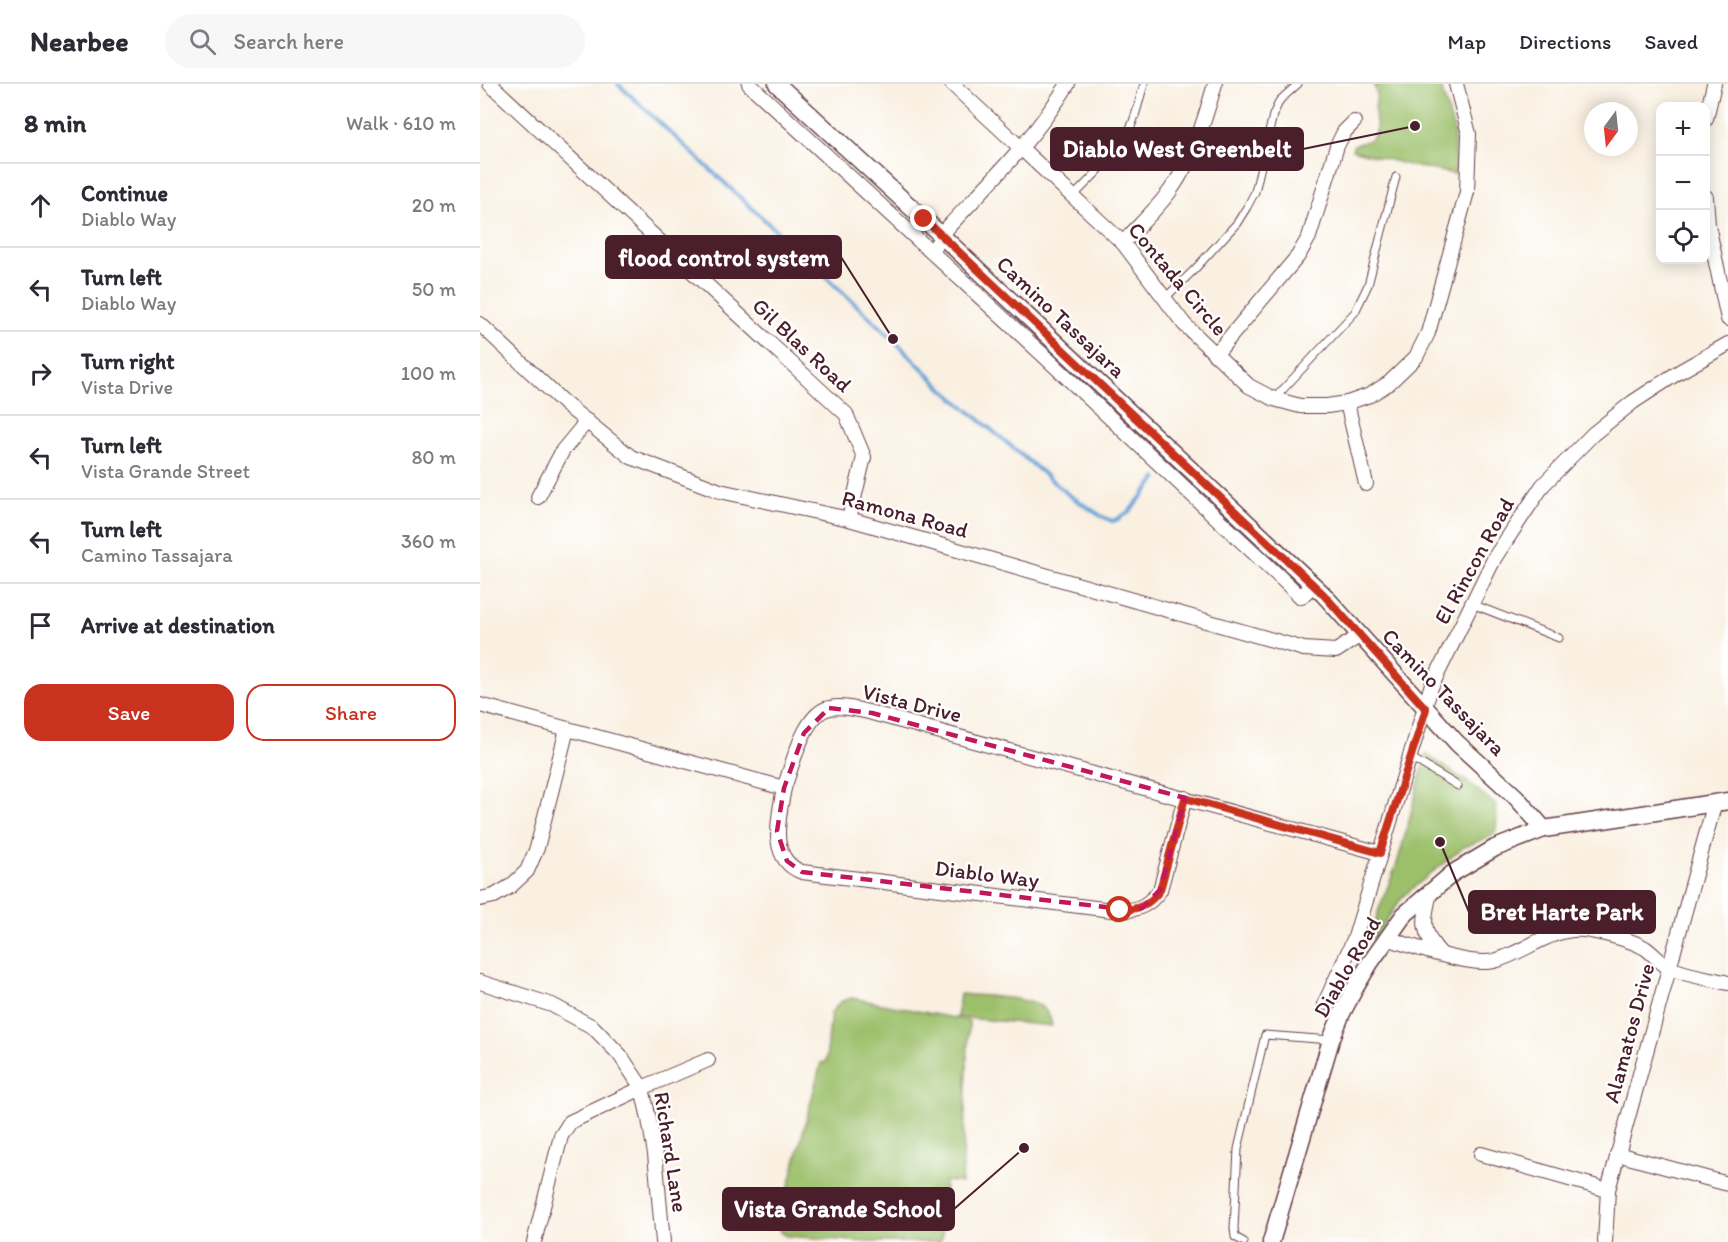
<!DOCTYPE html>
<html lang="en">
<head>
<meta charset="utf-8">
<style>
	:root { --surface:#fff; --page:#f7f7f7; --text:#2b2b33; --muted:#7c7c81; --line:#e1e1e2; --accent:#c8321e }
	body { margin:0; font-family:Itim,sans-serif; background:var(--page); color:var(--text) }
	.controls { position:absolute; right:18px; top:18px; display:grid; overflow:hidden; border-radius:12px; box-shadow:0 3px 15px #0003 }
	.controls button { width:54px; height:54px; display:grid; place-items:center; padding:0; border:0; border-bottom:2px solid var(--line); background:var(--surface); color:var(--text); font:30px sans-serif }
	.compass { position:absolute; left:1104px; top:18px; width:54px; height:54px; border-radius:50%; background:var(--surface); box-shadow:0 3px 15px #0003; rotate:195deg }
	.stop { position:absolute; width:18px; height:18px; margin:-14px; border:4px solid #c8321e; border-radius:50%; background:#fff }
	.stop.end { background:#c8321e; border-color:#fff; box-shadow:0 2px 6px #0008 }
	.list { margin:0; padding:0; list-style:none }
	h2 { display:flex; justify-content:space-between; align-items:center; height:78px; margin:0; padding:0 24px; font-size:26px }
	h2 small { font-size:20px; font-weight:400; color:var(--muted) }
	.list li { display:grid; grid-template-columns:39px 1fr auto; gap:18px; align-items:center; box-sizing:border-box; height:84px; padding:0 24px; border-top:2px solid var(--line) }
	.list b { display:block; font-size:22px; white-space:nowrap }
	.list p { margin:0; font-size:20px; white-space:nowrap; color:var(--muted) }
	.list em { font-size:20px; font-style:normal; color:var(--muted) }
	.actions { display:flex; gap:12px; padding:18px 24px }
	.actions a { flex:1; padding:14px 0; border:2px solid var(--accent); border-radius:18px; text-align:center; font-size:21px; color:var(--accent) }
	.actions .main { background:var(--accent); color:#fff }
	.icon { flex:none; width:33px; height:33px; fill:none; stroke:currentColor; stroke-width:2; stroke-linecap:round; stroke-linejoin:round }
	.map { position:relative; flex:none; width:1248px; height:1158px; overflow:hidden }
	header { display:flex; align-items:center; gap:36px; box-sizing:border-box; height:84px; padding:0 30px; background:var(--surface); border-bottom:2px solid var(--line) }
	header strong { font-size:28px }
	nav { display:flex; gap:33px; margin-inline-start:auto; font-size:21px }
	.search { width:420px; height:54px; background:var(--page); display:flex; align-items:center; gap:15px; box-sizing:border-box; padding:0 21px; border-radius:33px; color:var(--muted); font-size:22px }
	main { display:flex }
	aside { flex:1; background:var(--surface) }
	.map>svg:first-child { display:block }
	.green { fill:#9cc06a; stroke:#73704a; stroke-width:1.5 }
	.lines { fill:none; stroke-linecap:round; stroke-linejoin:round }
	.stream { stroke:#66a3d7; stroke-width:4 }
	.service-casing { stroke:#643e46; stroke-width:9 }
	.minor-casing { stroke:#643e46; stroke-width:16 }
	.tertiary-casing { stroke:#643e46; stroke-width:19 }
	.service { stroke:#fff; stroke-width:7 }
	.minor { stroke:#fff; stroke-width:14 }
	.tertiary { stroke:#fff; stroke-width:16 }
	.route { stroke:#c8321e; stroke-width:8 }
	.marked { fill:none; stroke:#c2185b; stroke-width:4.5; stroke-dasharray:12 8; stroke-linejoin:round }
	.labels { text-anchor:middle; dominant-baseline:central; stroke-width:4.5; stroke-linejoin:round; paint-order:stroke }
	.street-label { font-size:22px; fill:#4a1f2b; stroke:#fff }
	.leader { fill:none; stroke:#4a1f2b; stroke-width:2 }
	.callout-dot { fill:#4a1f2b; stroke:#fff; stroke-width:2 }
	.callout { fill:#4a1f2b; stroke:#4a1f2b; stroke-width:2 }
	.callout-label { font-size:24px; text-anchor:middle; font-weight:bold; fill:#fff }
</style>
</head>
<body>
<header>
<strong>Nearbee</strong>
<div class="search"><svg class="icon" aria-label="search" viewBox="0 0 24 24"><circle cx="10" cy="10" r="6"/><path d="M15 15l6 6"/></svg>Search here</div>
<nav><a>Map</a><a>Directions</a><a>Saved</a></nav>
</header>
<main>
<aside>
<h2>8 min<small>Walk · 610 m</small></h2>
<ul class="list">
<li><svg class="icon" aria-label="ahead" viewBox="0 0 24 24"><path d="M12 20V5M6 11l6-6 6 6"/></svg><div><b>Continue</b><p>Diablo Way</p></div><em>20 m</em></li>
<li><svg class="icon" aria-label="left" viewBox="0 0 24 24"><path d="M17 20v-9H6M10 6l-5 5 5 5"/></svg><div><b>Turn left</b><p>Diablo Way</p></div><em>50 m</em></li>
<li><svg class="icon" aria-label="right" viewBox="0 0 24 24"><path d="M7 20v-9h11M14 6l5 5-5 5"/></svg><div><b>Turn right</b><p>Vista Drive</p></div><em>100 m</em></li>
<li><svg class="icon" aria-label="left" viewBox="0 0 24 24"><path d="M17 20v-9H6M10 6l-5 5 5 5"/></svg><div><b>Turn left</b><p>Vista Grande Street</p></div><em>80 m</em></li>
<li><svg class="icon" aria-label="left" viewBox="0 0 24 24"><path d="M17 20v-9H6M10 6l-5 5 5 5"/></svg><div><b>Turn left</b><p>Camino Tassajara</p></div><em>360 m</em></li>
<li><svg class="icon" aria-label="arrive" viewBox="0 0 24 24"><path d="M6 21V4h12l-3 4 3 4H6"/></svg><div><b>Arrive at destination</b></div></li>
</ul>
<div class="actions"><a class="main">Save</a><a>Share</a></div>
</aside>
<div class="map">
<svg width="1248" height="1158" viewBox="0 0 1248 1158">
	<rect width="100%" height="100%" fill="#fff"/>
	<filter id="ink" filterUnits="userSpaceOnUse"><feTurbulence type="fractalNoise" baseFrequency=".0167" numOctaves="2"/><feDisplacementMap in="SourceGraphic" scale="12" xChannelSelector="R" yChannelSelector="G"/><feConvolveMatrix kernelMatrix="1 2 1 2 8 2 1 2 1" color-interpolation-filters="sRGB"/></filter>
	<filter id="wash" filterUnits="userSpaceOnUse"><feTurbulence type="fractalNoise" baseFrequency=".008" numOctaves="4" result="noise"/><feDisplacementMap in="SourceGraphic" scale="24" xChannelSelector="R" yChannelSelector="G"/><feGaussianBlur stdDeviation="1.35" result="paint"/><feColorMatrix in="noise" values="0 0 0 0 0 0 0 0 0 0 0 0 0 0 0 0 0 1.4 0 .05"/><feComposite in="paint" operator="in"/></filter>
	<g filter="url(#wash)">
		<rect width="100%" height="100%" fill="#f9f0e1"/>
		<g class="green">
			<path d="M 893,0 L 960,0 L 974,47 L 975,90 L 929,81 L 872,66 L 874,61 C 900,55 897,50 895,27 C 895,16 900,13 893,0 Z"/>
			<path d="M 946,670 L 989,699 L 1016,721 L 1017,745 L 1011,752 L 984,763 L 923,812 L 893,856 C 894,825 911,801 919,773 C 929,739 937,704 946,670 Z"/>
			<path d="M 480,910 C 499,912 546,913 560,922 C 568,927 571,933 572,942 L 477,933 Z"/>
			<path d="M 372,914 L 489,937 L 482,1099 L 465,1097 L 462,1154 L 459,1158 L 387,1158 L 307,1152 L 300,1148 L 299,1141 L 341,979 L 346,978 L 351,929 L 360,918 Z"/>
		</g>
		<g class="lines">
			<path class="stream" d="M 138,0 L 413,255 L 464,306 L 589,411 L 621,432 L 632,437 L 636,436 L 649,428 L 677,394"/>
		</g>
	</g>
	<g filter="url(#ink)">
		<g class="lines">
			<g class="service-casing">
				<g id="service">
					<path d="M 593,113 C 613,91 640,69 652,40 C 657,28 660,13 664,0"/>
					<path d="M 684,215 L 715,185 L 757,139 L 767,123 L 775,108 L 793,31 L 800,16 L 818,0"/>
					<path d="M 794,315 L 875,228 L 888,201 L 916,93"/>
					<path d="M 992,520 L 1079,554"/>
					<path d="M 930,673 L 978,702"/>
					<path d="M 764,1158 L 755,1153 L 754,1144 L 758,1065 L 785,951 L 851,956"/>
				</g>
			</g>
			<g class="minor-casing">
				<g id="minor">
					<path d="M 10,0 L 366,330 L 384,373 L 369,435"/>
					<path d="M 269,0 L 562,270 L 821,513 L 833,501"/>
					<path d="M 472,0 L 643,159 L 704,240 L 769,302 L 794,315 L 820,322 L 847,322 L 867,319 L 890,311 L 909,299 L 936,273 L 948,249 L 987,108 L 989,50 L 976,0"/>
					<path d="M 1226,35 L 1234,0"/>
					<path d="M 1226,113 L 1228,141 L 1248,235"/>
					<path d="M 643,159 C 658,142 676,126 690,107 C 713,75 724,38 735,0"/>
					<path d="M 451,167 C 459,160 462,149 470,141 C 513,95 554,55 588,0"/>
					<path d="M 0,240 L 85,320 L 151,373 L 240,407 L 369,435 L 824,565 L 856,567 L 879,552"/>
					<path d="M 735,271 L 818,172 L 829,153 L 857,62 L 864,48 L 874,38"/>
					<path d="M 867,319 L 886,400"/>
					<path d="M 58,413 L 83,366 L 107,337"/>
					<path d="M 0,621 L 304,704 C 312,683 324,628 350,624 C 363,621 379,626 392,629 L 900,769"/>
					<path d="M 304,704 C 299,732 287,775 322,788 L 640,827 C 659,826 669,821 680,806 L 705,714"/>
					<path d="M 950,809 C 943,836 941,849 961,870"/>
					<path d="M 0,815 L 14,812 L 31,802 L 47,787 L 57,764 L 87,645"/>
					<path d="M 907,854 C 931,862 991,883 1014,877 C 1045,869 1070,843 1104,846 C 1120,848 1152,856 1165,864 C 1174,870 1181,880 1190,884 C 1208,892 1229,894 1248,899"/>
					<path d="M 0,898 L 72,921 L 113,943 L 140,971 L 162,1004 L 169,1035 L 175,1070 L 183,1158"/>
					<path d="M 845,919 L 875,853 L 951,603 L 1015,473 L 1063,401 L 1113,350 L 1153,318 L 1199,288 L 1248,260"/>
					<path d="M 1001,1070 L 1128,1106"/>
					<path d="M 1137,1070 L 1248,1100"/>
					<path d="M 54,1158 L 81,1052 L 90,1038 L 162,1004 L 228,976"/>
					<path d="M 1125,1158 L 1128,1106 L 1235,718"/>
				</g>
			</g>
			<g class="tertiary-casing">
				<g id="tertiary">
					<path d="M 297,0 L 461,151 L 843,510 L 977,659 L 1036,713 L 1064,745"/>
					<path d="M 791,1158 L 851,956 L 862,929 L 875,904 L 890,879 L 924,831 L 973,789 L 1015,764 L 1064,745 L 1248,717"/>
				</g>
			</g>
			<use href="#service" class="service"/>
			<use href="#minor" class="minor"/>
			<use href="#tertiary" class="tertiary"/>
		</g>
	</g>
	<g class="lines" filter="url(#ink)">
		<path class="route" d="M 444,135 L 843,510 L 946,625 L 900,769 L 705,714 L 680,806 C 669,821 659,826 640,826"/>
	</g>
	<path class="marked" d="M 349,624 L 392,629 L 705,714 L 680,806 L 662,824 L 651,826 L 322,788 L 307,777 L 297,747 L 304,704 L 324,649 Z"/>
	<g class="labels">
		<g class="street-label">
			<text transform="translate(698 195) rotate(50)">Contada Circle</text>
			<text transform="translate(581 233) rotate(43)">Camino Tassajara</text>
			<text transform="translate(322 261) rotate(43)">Gil Blas Road</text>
			<text transform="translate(425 430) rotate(15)">Ramona Road</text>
			<text transform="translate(994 477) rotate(-61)">El Rincon Road</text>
			<text transform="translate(964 608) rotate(46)">Camino Tassajara</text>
			<text transform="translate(432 619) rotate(14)">Vista Drive</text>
			<text transform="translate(507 790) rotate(7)">Diablo Way</text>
			<text transform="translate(867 883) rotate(-60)">Diablo Road</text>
			<text transform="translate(1149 949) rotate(-75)">Alamatos Drive</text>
			<text transform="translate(191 1068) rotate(81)">Richard Lane</text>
		</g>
	</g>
	<path class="leader" d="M935 42L823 65M413 255L361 173M960 758L989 828M544 1064L474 1125"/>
	<g class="callout-dot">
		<circle cx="935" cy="42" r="6"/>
		<circle cx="413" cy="255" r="6"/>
		<circle cx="960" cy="758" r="6"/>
		<circle cx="544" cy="1064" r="6"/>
	</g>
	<g class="callout">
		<rect x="571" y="44" width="252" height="42" rx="6"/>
		<rect x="126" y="152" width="235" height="42" rx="6"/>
		<rect x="989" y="807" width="186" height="42" rx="6"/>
		<rect x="243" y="1104" width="231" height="42" rx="6"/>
	</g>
	<g class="callout-label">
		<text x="697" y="73">Diablo West Greenbelt</text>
		<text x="244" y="182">flood control system</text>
		<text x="1082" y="836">Bret Harte Park</text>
		<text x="358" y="1133">Vista Grande School</text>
	</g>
</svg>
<div class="controls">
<button>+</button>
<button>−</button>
<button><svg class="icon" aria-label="locate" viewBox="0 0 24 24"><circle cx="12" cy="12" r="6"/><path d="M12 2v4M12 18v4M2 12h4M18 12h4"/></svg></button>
</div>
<svg class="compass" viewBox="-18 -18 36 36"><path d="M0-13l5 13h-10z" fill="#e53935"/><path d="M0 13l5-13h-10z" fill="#7c7c81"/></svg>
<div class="stop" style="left:640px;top:826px"></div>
<div class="stop end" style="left:444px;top:135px"></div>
</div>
</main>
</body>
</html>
